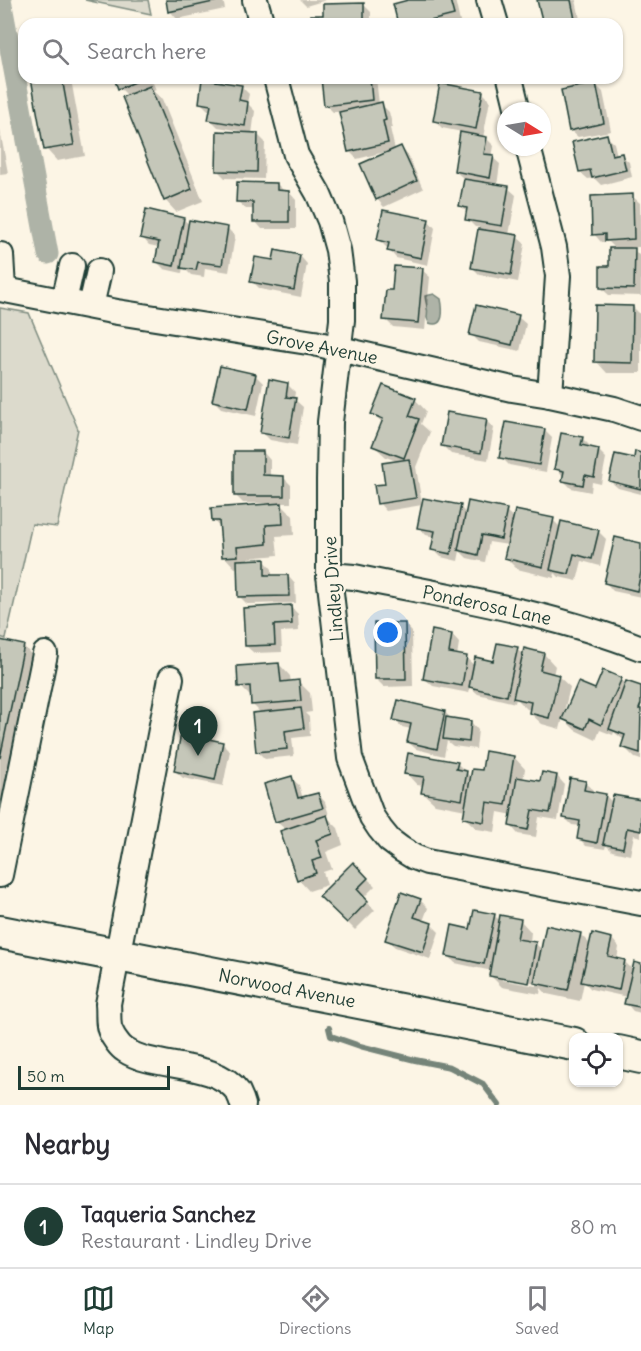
<!DOCTYPE html>
<html lang="en">
<head>
<meta charset="utf-8">
<style>
	:root { --surface:#fff; --page:#f2f2f3; --text:#2b2b33; --muted:#7c7c81; --line:#e1e1e2; --accent:#1f3d34 }
	body { margin:0; font-family:Delius,sans-serif; background:var(--page); color:var(--text) }
	.controls { position:absolute; right:18px; bottom:18px; display:grid; overflow:hidden; border-radius:12px; box-shadow:0 2px 4px #0004 }
	.controls button { width:54px; height:54px; display:grid; place-items:center; padding:0; border:0; border-bottom:2px solid var(--line); background:var(--surface); color:var(--text); font:30px sans-serif }
	.compass { position:absolute; left:497px; top:102px; width:54px; height:54px; border-radius:50%; background:var(--surface); box-shadow:0 2px 4px #0004; rotate:101deg }
	.scale { position:absolute; left:18px; bottom:15px; width:152px; box-sizing:border-box; padding-left:6px; border:3px solid #1f3d34; border-top:0; font-size:16px; line-height:21px; white-space:nowrap; color:#1f3d34; -webkit-text-stroke:4px #fcf5e5; paint-order:stroke }
	.you { position:absolute; left:388px; top:633px; width:21px; height:21px; margin:-15px; border:4px solid #fff; border-radius:50%; background:#1a73e8; box-shadow:0 0 0 9px #1a73e833 }
	.badge { display:grid; place-items:center; width:39px; height:39px; border-radius:50%; background:var(--accent); color:#fff; font-size:20px; font-weight:700 }
	.pin { position:absolute; translate:-50% -50px; filter:drop-shadow(0 2px 3px #0008) }
	.pin::after { content:''; position:absolute; top:32px; width:21px; height:18px; background:inherit; clip-path:polygon(0 0,100% 0,50% 100%) }
	.list { margin:0; padding:0; list-style:none }
	h2 { display:flex; justify-content:space-between; align-items:center; height:78px; margin:0; padding:0 24px; font-size:26px }
	h2 small { font-size:20px; font-weight:400; color:var(--muted) }
	.list li { display:grid; grid-template-columns:39px 1fr auto; gap:18px; align-items:center; box-sizing:border-box; height:84px; padding:0 24px; border-top:2px solid var(--line) }
	.list b { display:block; font-size:22px; white-space:nowrap }
	.list p { margin:0; font-size:20px; white-space:nowrap; color:var(--muted) }
	.list em { font-size:20px; font-style:normal; color:var(--muted) }
	.icon { flex:none; width:33px; height:33px; fill:none; stroke:currentColor; stroke-width:2; stroke-linecap:round; stroke-linejoin:round }
	.map { position:relative; flex:none; width:641px; height:1105px; overflow:hidden }
	.search { position:absolute; background:var(--surface); box-shadow:0 2px 4px #0004; left:18px; right:18px; top:18px; height:66px; display:flex; align-items:center; gap:15px; box-sizing:border-box; padding:0 21px; border-radius:18px; color:var(--muted); font-size:22px }
	.sheet { height:162px; background:var(--surface) }
	nav { display:flex; justify-content:space-around; align-items:center; box-sizing:border-box; height:84px; border-top:2px solid var(--line); background:var(--surface); font-size:16px; color:var(--muted) }
	nav a { display:grid; justify-items:center; gap:3px }
	nav .on { color:var(--accent) }
	.map>svg:first-child { display:block }
	.green { fill:#dcdacc; stroke:#7e8c80; stroke-width:1.5 }
	.water { fill:#aeb3a7; stroke:#758479; stroke-width:1.5 }
	.shadow { fill:#0003; fill-rule:evenodd }
	.lines { fill:none; stroke-linecap:round; stroke-linejoin:round }
	.stream { stroke:#758479; stroke-width:6 }
	.canal { stroke:#aeb3a7; stroke-width:21 }
	.building { fill:#c5c7b9; stroke:#1f3d34; stroke-width:1.5 }
	.minor-casing { stroke:#1f3d34; stroke-width:28 }
	.major-casing { stroke:#1f3d34; stroke-width:36 }
	.minor { stroke:#fcf5e5; stroke-width:24 }
	.major { stroke:#fcf5e5; stroke-width:32 }
	.labels { text-anchor:middle; dominant-baseline:central; stroke-width:4.5; stroke-linejoin:round; paint-order:stroke }
	.street-label { font-size:18px; fill:#1f3d34; stroke:#fcf5e5 }
</style>
</head>
<body>
<div class="map">
<svg width="641" height="1105" viewBox="0 0 641 1105">
	<rect width="100%" height="100%" fill="#fcf5e5"/>
	<filter id="ink" filterUnits="userSpaceOnUse"><feTurbulence type="fractalNoise" baseFrequency=".0167" numOctaves="2"/><feDisplacementMap in="SourceGraphic" scale="12" xChannelSelector="R" yChannelSelector="G"/><feConvolveMatrix kernelMatrix="1 2 1 2 8 2 1 2 1" color-interpolation-filters="sRGB"/></filter>
	<g filter="url(#ink)">
		<g class="green">
			<path d="M 85,0 L 148,0 L 151,14 Z"/>
			<path d="M 0,308 L 29,313 L 78,429 L 57,527 L 32,524 L 6,639 L 0,637 Z"/>
		</g>
		<path class="water" d="M 434,294 L 441,299 C 443,309 445,329 429,323 L 427,318 C 429,307 426,306 425,296 Z"/>
		<g class="shadow">
			<path d="M 167,0 L 223,0 L 225,9 L 177,19 L 170,11 Z"/>
			<path d="M 300,0 L 326,0 L 306,6 Z"/>
			<path d="M 414,0 L 455,0 L 460,22 L 455,24 L 399,24 Z"/>
			<path d="M 539,0 L 576,0 L 581,24 L 544,24 Z"/>
			<path d="M 363,4 L 371,12 L 371,24 L 313,24 L 325,16 Z"/>
			<path d="M 33,78 L 66,78 L 72,85 L 85,156 L 57,161 L 46,149 Z"/>
			<path d="M 116,78 L 151,78 L 156,90 L 153,91 L 162,99 L 203,201 L 176,212 L 165,200 L 128,96 L 120,88 Z"/>
			<path d="M 322,78 L 376,78 L 379,104 L 381,104 L 389,112 L 393,128 L 390,128 L 395,150 L 401,148 L 408,155 L 423,189 L 384,207 L 377,199 L 389,151 L 357,159 L 349,151 L 340,112 L 333,112 L 326,105 Z"/>
			<path d="M 559,78 L 594,78 L 595,84 L 603,92 L 611,131 L 578,137 L 570,130 L 574,89 L 564,79 L 560,79 Z"/>
			<path d="M 241,86 L 249,94 L 247,103 L 255,111 L 252,134 L 257,134 L 265,142 L 264,179 L 225,178 L 217,170 L 247,134 L 247,132 L 218,127 L 210,119 L 211,110 L 208,110 L 200,102 Z"/>
			<path d="M 482,92 L 490,100 L 483,138 L 486,138 L 494,146 L 492,157 L 500,164 L 497,186 L 508,188 L 516,195 L 509,235 L 517,237 L 525,244 L 518,282 L 480,275 L 473,268 L 479,227 L 475,227 L 467,219 L 468,213 L 461,206 L 465,179 L 463,178 L 455,171 L 462,132 L 442,128 L 434,120 Z"/>
			<path d="M 0,130 L 8,173 L 0,174 Z"/>
			<path d="M 606,136 L 614,143 L 617,156 L 621,155 L 629,162 L 632,177 L 601,185 L 594,178 L 588,179 L 580,172 Z"/>
			<path d="M 277,184 L 285,192 L 289,192 L 296,200 L 296,229 L 262,229 L 255,221 L 255,209 L 246,209 L 238,202 Z"/>
			<path d="M 632,196 L 640,203 L 641,247 L 631,247 L 641,257 L 641,296 L 609,295 L 601,288 L 616,249 L 609,242 L 601,242 L 594,234 Z"/>
			<path d="M 183,219 L 190,225 L 227,228 L 235,236 L 229,272 L 205,268 L 204,277 L 191,275 L 183,267 L 182,273 L 164,269 L 156,261 L 159,247 L 149,245 L 142,237 Z"/>
			<path d="M 428,220 L 435,228 L 428,265 L 396,258 L 389,250 L 389,248 L 387,248 L 379,240 Z"/>
			<path d="M 300,256 L 307,264 L 301,297 L 260,289 L 252,281 L 274,262 Z"/>
			<path d="M 422,270 L 430,277 L 425,330 L 393,327 L 385,319 L 394,292 Z"/>
			<path d="M 633,307 L 641,315 L 641,373 L 607,373 L 596,361 Z"/>
			<path d="M 518,317 L 526,324 L 520,351 L 479,342 L 471,334 Z"/>
			<path d="M 255,375 L 263,383 L 256,416 L 221,408 L 214,401 Z"/>
			<path d="M 287,384 L 295,392 L 294,399 L 303,407 L 297,445 L 270,440 L 262,432 Z"/>
			<path d="M 415,399 L 426,411 L 421,424 L 430,432 L 416,467 L 422,505 L 386,511 L 379,503 L 399,462 L 386,457 L 374,446 L 383,423 L 373,414 Z"/>
			<path d="M 486,421 L 494,428 L 488,460 L 451,454 L 443,446 Z"/>
			<path d="M 507,424 L 545,431 L 552,438 L 546,472 L 509,465 L 501,457 Z"/>
			<path d="M 582,438 L 590,446 L 589,448 L 598,450 L 606,458 L 601,484 L 592,482 L 591,492 L 571,488 L 563,480 L 564,477 L 556,468 Z"/>
			<path d="M 263,452 L 270,460 L 270,477 L 283,477 L 291,485 L 291,503 L 280,503 L 293,516 L 294,535 L 276,536 L 278,555 L 248,558 L 248,561 L 265,561 L 272,569 L 272,577 L 288,576 L 295,584 L 296,603 L 247,604 L 239,596 L 239,567 L 235,568 L 224,556 L 221,529 L 213,520 L 268,506 L 268,503 L 243,503 L 235,495 Z"/>
			<path d="M 641,454 L 641,494 L 618,488 L 610,481 Z"/>
			<path d="M 460,507 L 467,514 L 506,511 L 515,519 L 553,520 L 561,528 L 598,531 L 606,539 L 600,566 L 582,561 L 577,581 L 559,577 L 555,573 L 554,578 L 517,569 L 506,558 L 508,545 L 489,542 L 485,562 L 467,558 L 460,551 L 458,561 L 441,557 L 433,549 L 435,537 L 426,535 L 419,527 Z"/>
			<path d="M 641,544 L 641,597 L 613,591 L 606,583 Z"/>
			<path d="M 291,607 L 298,614 L 299,631 L 281,632 L 282,652 L 254,653 L 246,646 Z"/>
			<path d="M 405,624 L 412,632 L 413,686 L 384,687 L 376,679 Z"/>
			<path d="M 452,635 L 459,643 L 457,656 L 466,658 L 475,666 L 494,663 L 517,649 L 524,656 L 544,654 L 555,666 L 553,675 L 558,676 L 570,687 L 563,716 L 565,716 L 596,691 L 621,679 L 626,684 L 641,688 L 641,760 L 635,758 L 623,746 L 625,741 L 614,732 L 613,735 L 600,730 L 596,740 L 575,730 L 563,718 L 560,729 L 542,724 L 530,713 L 531,710 L 527,709 L 516,698 L 515,703 L 478,694 L 470,687 L 469,693 L 433,686 L 425,679 Z"/>
			<path d="M 0,641 L 23,646 L 38,661 L 0,816 Z"/>
			<path d="M 279,664 L 290,676 L 291,683 L 299,682 L 310,693 L 312,712 L 305,713 L 309,717 L 310,736 L 292,738 L 294,756 L 265,759 L 258,752 L 262,714 L 253,705 L 252,698 L 240,686 Z"/>
			<path d="M 445,712 L 452,720 L 471,722 L 478,730 L 476,749 L 453,746 L 447,741 L 444,756 L 416,749 L 408,742 L 411,729 L 402,727 L 394,720 Z"/>
			<path d="M 222,743 L 230,751 L 223,786 L 183,778 L 175,771 Z"/>
			<path d="M 514,757 L 525,769 L 523,780 L 541,783 L 557,776 L 564,784 L 558,820 L 539,817 L 536,837 L 518,834 L 511,826 L 513,815 L 498,812 L 495,832 L 477,829 L 465,818 L 466,810 L 435,804 L 423,793 L 424,786 L 417,785 L 406,773 L 457,763 L 472,778 Z"/>
			<path d="M 291,778 L 299,785 L 303,799 L 318,794 L 325,802 L 329,815 L 326,816 L 338,828 L 343,845 L 326,852 L 332,869 L 323,872 L 327,885 L 309,891 L 298,879 L 286,830 L 276,821 Z"/>
			<path d="M 585,783 L 593,790 L 592,793 L 605,795 L 613,803 L 641,802 L 641,837 L 634,835 L 630,855 L 612,851 L 606,845 L 605,849 L 586,846 L 579,838 L 581,826 L 572,825 L 564,817 Z"/>
			<path d="M 353,864 L 375,886 L 363,898 L 375,910 L 355,930 L 321,896 Z"/>
			<path d="M 420,900 L 428,908 L 423,921 L 431,924 L 439,932 L 430,959 L 395,947 L 387,940 Z"/>
			<path d="M 494,915 L 501,922 L 520,920 L 531,932 L 530,942 L 535,943 L 542,950 L 580,934 L 591,945 L 612,939 L 619,947 L 617,960 L 624,961 L 633,970 L 635,964 L 641,965 L 641,1013 L 633,1011 L 626,1003 L 627,997 L 591,989 L 584,982 L 580,1001 L 547,994 L 541,988 L 540,994 L 502,987 L 491,976 L 492,971 L 455,963 L 448,955 L 471,931 ZM 502,977 L 536,983 L 536,986 L 502,980 Z"/>
		</g>
		<g class="lines">
			<path class="stream" d="M 329,1028 L 331,1036 L 360,1046 L 415,1060 L 450,1067 L 483,1084 L 499,1105"/>
			<path class="canal" d="M 1,0 L 48,254"/>
		</g>
		<g class="building">
			<path d="M 166,0 L 218,0 L 218,1 L 168,12 Z"/>
			<path d="M 408,0 L 450,0 L 454,15 L 418,24 L 398,24 L 393,4 Z"/>
			<path d="M 537,0 L 571,0 L 576,24 L 543,24 Z"/>
			<path d="M 364,3 L 364,24 L 312,24 L 311,15 L 323,15 L 323,4 Z"/>
			<path d="M 31,78 L 62,78 L 74,145 L 44,150 Z"/>
			<path d="M 114,78 L 145,78 L 118,89 Z"/>
			<path d="M 321,78 L 370,78 L 372,100 L 324,106 Z"/>
			<path d="M 202,79 L 242,85 L 239,100 L 248,102 L 245,126 L 208,120 L 211,105 L 199,103 Z"/>
			<path d="M 440,83 L 483,91 L 476,129 L 433,121 Z"/>
			<path d="M 596,83 L 604,123 L 569,131 L 561,90 Z"/>
			<path d="M 150,86 L 192,189 L 164,201 L 122,97 Z"/>
			<path d="M 382,102 L 386,120 L 383,121 L 388,143 L 348,152 L 339,112 Z"/>
			<path d="M 217,131 L 258,133 L 257,172 L 216,171 Z"/>
			<path d="M 460,132 L 487,137 L 484,154 L 494,155 L 490,178 L 454,171 Z"/>
			<path d="M 607,134 L 612,155 L 622,153 L 626,170 L 592,178 L 590,170 L 579,172 L 572,142 Z"/>
			<path d="M 401,146 L 417,181 L 376,200 L 360,164 Z"/>
			<path d="M 464,179 L 509,186 L 502,226 L 465,220 L 467,208 L 459,206 Z"/>
			<path d="M 237,182 L 277,183 L 277,190 L 289,191 L 289,222 L 253,222 L 253,202 L 236,202 Z"/>
			<path d="M 633,194 L 634,239 L 605,241 L 605,234 L 592,235 L 591,196 Z"/>
			<path d="M 146,209 L 184,218 L 174,266 L 155,262 L 159,242 L 140,238 Z"/>
			<path d="M 383,210 L 429,219 L 421,258 L 387,251 L 389,243 L 377,240 Z"/>
			<path d="M 189,220 L 228,227 L 222,265 L 198,262 L 196,270 L 181,268 Z"/>
			<path d="M 478,229 L 518,235 L 511,275 L 471,268 Z"/>
			<path d="M 609,248 L 635,248 L 634,289 L 600,288 L 600,266 L 609,266 Z"/>
			<path d="M 275,250 L 300,255 L 294,290 L 250,282 L 255,257 L 273,260 Z"/>
			<path d="M 394,266 L 423,268 L 418,323 L 383,320 L 386,290 L 392,290 Z"/>
			<path d="M 476,305 L 519,315 L 512,345 L 469,335 Z"/>
			<path d="M 595,305 L 633,306 L 632,363 L 594,362 Z"/>
			<path d="M 220,366 L 256,374 L 248,409 L 212,401 Z"/>
			<path d="M 269,379 L 288,383 L 286,397 L 296,398 L 289,438 L 260,433 Z"/>
			<path d="M 383,385 L 416,398 L 409,416 L 419,419 L 404,458 L 372,446 L 383,419 L 371,414 Z"/>
			<path d="M 447,412 L 487,419 L 481,453 L 441,446 Z"/>
			<path d="M 506,422 L 545,429 L 539,465 L 499,458 Z"/>
			<path d="M 561,433 L 583,437 L 581,445 L 599,449 L 594,477 L 585,475 L 583,485 L 562,481 L 564,471 L 554,469 Z"/>
			<path d="M 234,451 L 263,451 L 263,475 L 284,476 L 284,496 L 234,496 Z"/>
			<path d="M 635,451 L 641,453 L 641,489 L 609,481 L 615,454 L 634,458 Z"/>
			<path d="M 409,459 L 416,498 L 377,504 L 374,485 L 385,484 L 382,463 Z"/>
			<path d="M 423,498 L 461,505 L 451,554 L 431,550 L 435,531 L 417,528 Z"/>
			<path d="M 468,501 L 507,509 L 501,539 L 482,535 L 478,555 L 458,550 Z"/>
			<path d="M 282,503 L 283,524 L 266,525 L 267,544 L 237,547 L 238,556 L 222,557 L 219,521 L 212,521 L 211,508 Z"/>
			<path d="M 515,510 L 554,518 L 543,567 L 504,558 Z"/>
			<path d="M 561,521 L 599,530 L 592,559 L 574,554 L 569,574 L 550,570 Z"/>
			<path d="M 615,537 L 641,543 L 641,572 L 637,591 L 604,583 Z"/>
			<path d="M 265,559 L 265,575 L 288,575 L 289,596 L 238,597 L 237,560 Z"/>
			<path d="M 291,605 L 292,624 L 274,625 L 275,645 L 245,646 L 243,608 Z"/>
			<path d="M 374,623 L 405,623 L 406,679 L 375,679 Z"/>
			<path d="M 432,630 L 452,634 L 449,653 L 467,656 L 462,686 L 423,679 Z"/>
			<path d="M 0,640 L 24,645 L 0,758 Z"/>
			<path d="M 497,643 L 518,647 L 507,696 L 469,687 L 475,657 L 493,661 Z"/>
			<path d="M 524,648 L 544,653 L 540,670 L 559,675 L 549,718 L 529,713 L 531,702 L 513,698 Z"/>
			<path d="M 279,663 L 281,682 L 299,680 L 301,701 L 251,705 L 250,686 L 238,687 L 237,666 Z"/>
			<path d="M 603,670 L 622,678 L 601,725 L 589,719 L 585,729 L 562,719 L 578,682 L 595,689 Z"/>
			<path d="M 626,681 L 641,686 L 641,704 L 639,709 L 641,709 L 640,753 L 621,747 L 625,735 L 609,729 Z"/>
			<path d="M 398,700 L 445,711 L 437,749 L 407,742 L 411,724 L 393,720 Z"/>
			<path d="M 301,708 L 304,728 L 285,731 L 287,749 L 256,752 L 252,713 Z"/>
			<path d="M 446,717 L 471,721 L 469,742 L 443,739 Z"/>
			<path d="M 181,733 L 223,742 L 215,780 L 174,771 Z"/>
			<path d="M 485,751 L 514,756 L 506,805 L 487,802 L 484,822 L 463,818 L 472,769 L 482,770 Z"/>
			<path d="M 408,753 L 458,762 L 456,769 L 467,771 L 462,800 L 421,793 L 424,777 L 404,774 Z"/>
			<path d="M 542,772 L 557,775 L 550,813 L 532,810 L 528,830 L 509,826 L 517,777 L 540,781 Z"/>
			<path d="M 292,776 L 298,798 L 318,793 L 323,808 L 275,822 L 264,784 Z"/>
			<path d="M 570,778 L 586,781 L 584,790 L 606,794 L 597,843 L 577,839 L 580,821 L 563,818 Z"/>
			<path d="M 613,795 L 641,800 L 641,831 L 627,828 L 623,848 L 603,844 Z"/>
			<path d="M 327,815 L 333,834 L 316,840 L 322,858 L 312,861 L 316,873 L 297,880 L 280,831 Z"/>
			<path d="M 353,862 L 368,878 L 357,889 L 368,901 L 347,923 L 319,896 Z"/>
			<path d="M 401,892 L 421,899 L 414,917 L 432,923 L 423,952 L 385,940 Z"/>
			<path d="M 474,910 L 495,914 L 484,964 L 446,956 L 452,925 L 470,929 Z"/>
			<path d="M 500,915 L 521,919 L 517,939 L 536,942 L 529,983 L 489,976 Z"/>
			<path d="M 546,925 L 581,933 L 568,990 L 534,983 Z"/>
			<path d="M 592,933 L 612,938 L 608,956 L 625,960 L 619,990 L 581,982 Z"/>
			<path d="M 634,962 L 641,964 L 640,1007 L 624,1004 Z"/>
		</g>
		<g class="lines">
			<g class="minor-casing">
				<g id="minor">
					<path d="M 255,0 L 262,24"/>
					<path d="M 489,0 L 496,24"/>
					<path d="M 276,78 L 296,155 L 318,193 L 330,221 L 338,250 L 342,281 L 342,320 L 330,422 L 329,480 L 329,575 L 350,758 L 372,817 L 380,829 L 389,840 L 401,849 L 414,857 L 427,862 L 641,903"/>
					<path d="M 510,78 L 518,111"/>
					<path d="M 528,147 L 554,247 L 558,276 L 550,395"/>
					<path d="M 1,255 L 3,289"/>
					<path d="M 0,289 L 117,312 L 314,343 L 512,389 L 550,395 L 614,409 L 641,418"/>
					<path d="M 64,301 L 72,266"/>
					<path d="M 91,306 L 99,271"/>
					<path d="M 329,575 L 354,577 C 450,597 549,612 641,648"/>
					<path d="M 171,678 L 108,1004 C 109,1012 107,1025 111,1032 C 113,1037 120,1047 125,1050 C 154,1070 215,1060 238,1092 C 240,1096 242,1101 243,1105"/>
					<path d="M 0,875 L 45,654"/>
				</g>
			</g>
			<g class="major-casing">
				<g id="major">
					<path d="M 0,932 L 574,1044"/>
					<path d="M 618,1052 L 641,1057"/>
				</g>
			</g>
			<use href="#minor" class="minor"/>
			<use href="#major" class="major"/>
		</g>
	</g>
	<g class="labels">
		<g class="street-label">
			<text transform="translate(322 347) rotate(11)">Grove Avenue</text>
			<text transform="translate(333 589) rotate(-94)">Lindley Drive</text>
			<text transform="translate(487 605) rotate(12)">Ponderosa Lane</text>
			<text transform="translate(287 988) rotate(11)">Norwood Avenue</text>
		</g>
	</g>
</svg>
<div class="controls">
<button><svg class="icon" aria-label="locate" viewBox="0 0 24 24"><circle cx="12" cy="12" r="6"/><path d="M12 2v4M12 18v4M2 12h4M18 12h4"/></svg></button>
</div>
<svg class="compass" viewBox="-18 -18 36 36"><path d="M0-13l5 13h-10z" fill="#e53935"/><path d="M0 13l5-13h-10z" fill="#7c7c81"/></svg>
<div class="scale">50 m</div>
<div class="you"></div>
<div class="pin badge" style="left:198px;top:756px">1</div>
<div class="search"><svg class="icon" aria-label="search" viewBox="0 0 24 24"><circle cx="10" cy="10" r="6"/><path d="M15 15l6 6"/></svg>Search here</div>
</div>
<section class="sheet">
<h2>Nearby<small></small></h2>
<ul class="list">
<li><span class="badge">1</span><div><b>Taqueria Sanchez</b><p>Restaurant · Lindley Drive</p></div><em>80 m</em></li>
</ul>
</section>
<nav>
<a class="on"><svg class="icon" aria-label="map" viewBox="0 0 24 24"><path d="M3 6l6-2 6 2 6-2v14l-6 2-6-2-6 2zM9 4v14M15 6v14"/></svg>Map</a>
<a><svg class="icon" aria-label="directions" viewBox="0 0 24 24"><path d="M12 3l9 9-9 9-9-9zM9 14v-3h6M13 9l2 2-2 2"/></svg>Directions</a>
<a><svg class="icon" aria-label="saved" viewBox="0 0 24 24"><path d="M7 4h10v16l-5-4-5 4z"/></svg>Saved</a>
</nav>
</body>
</html>
